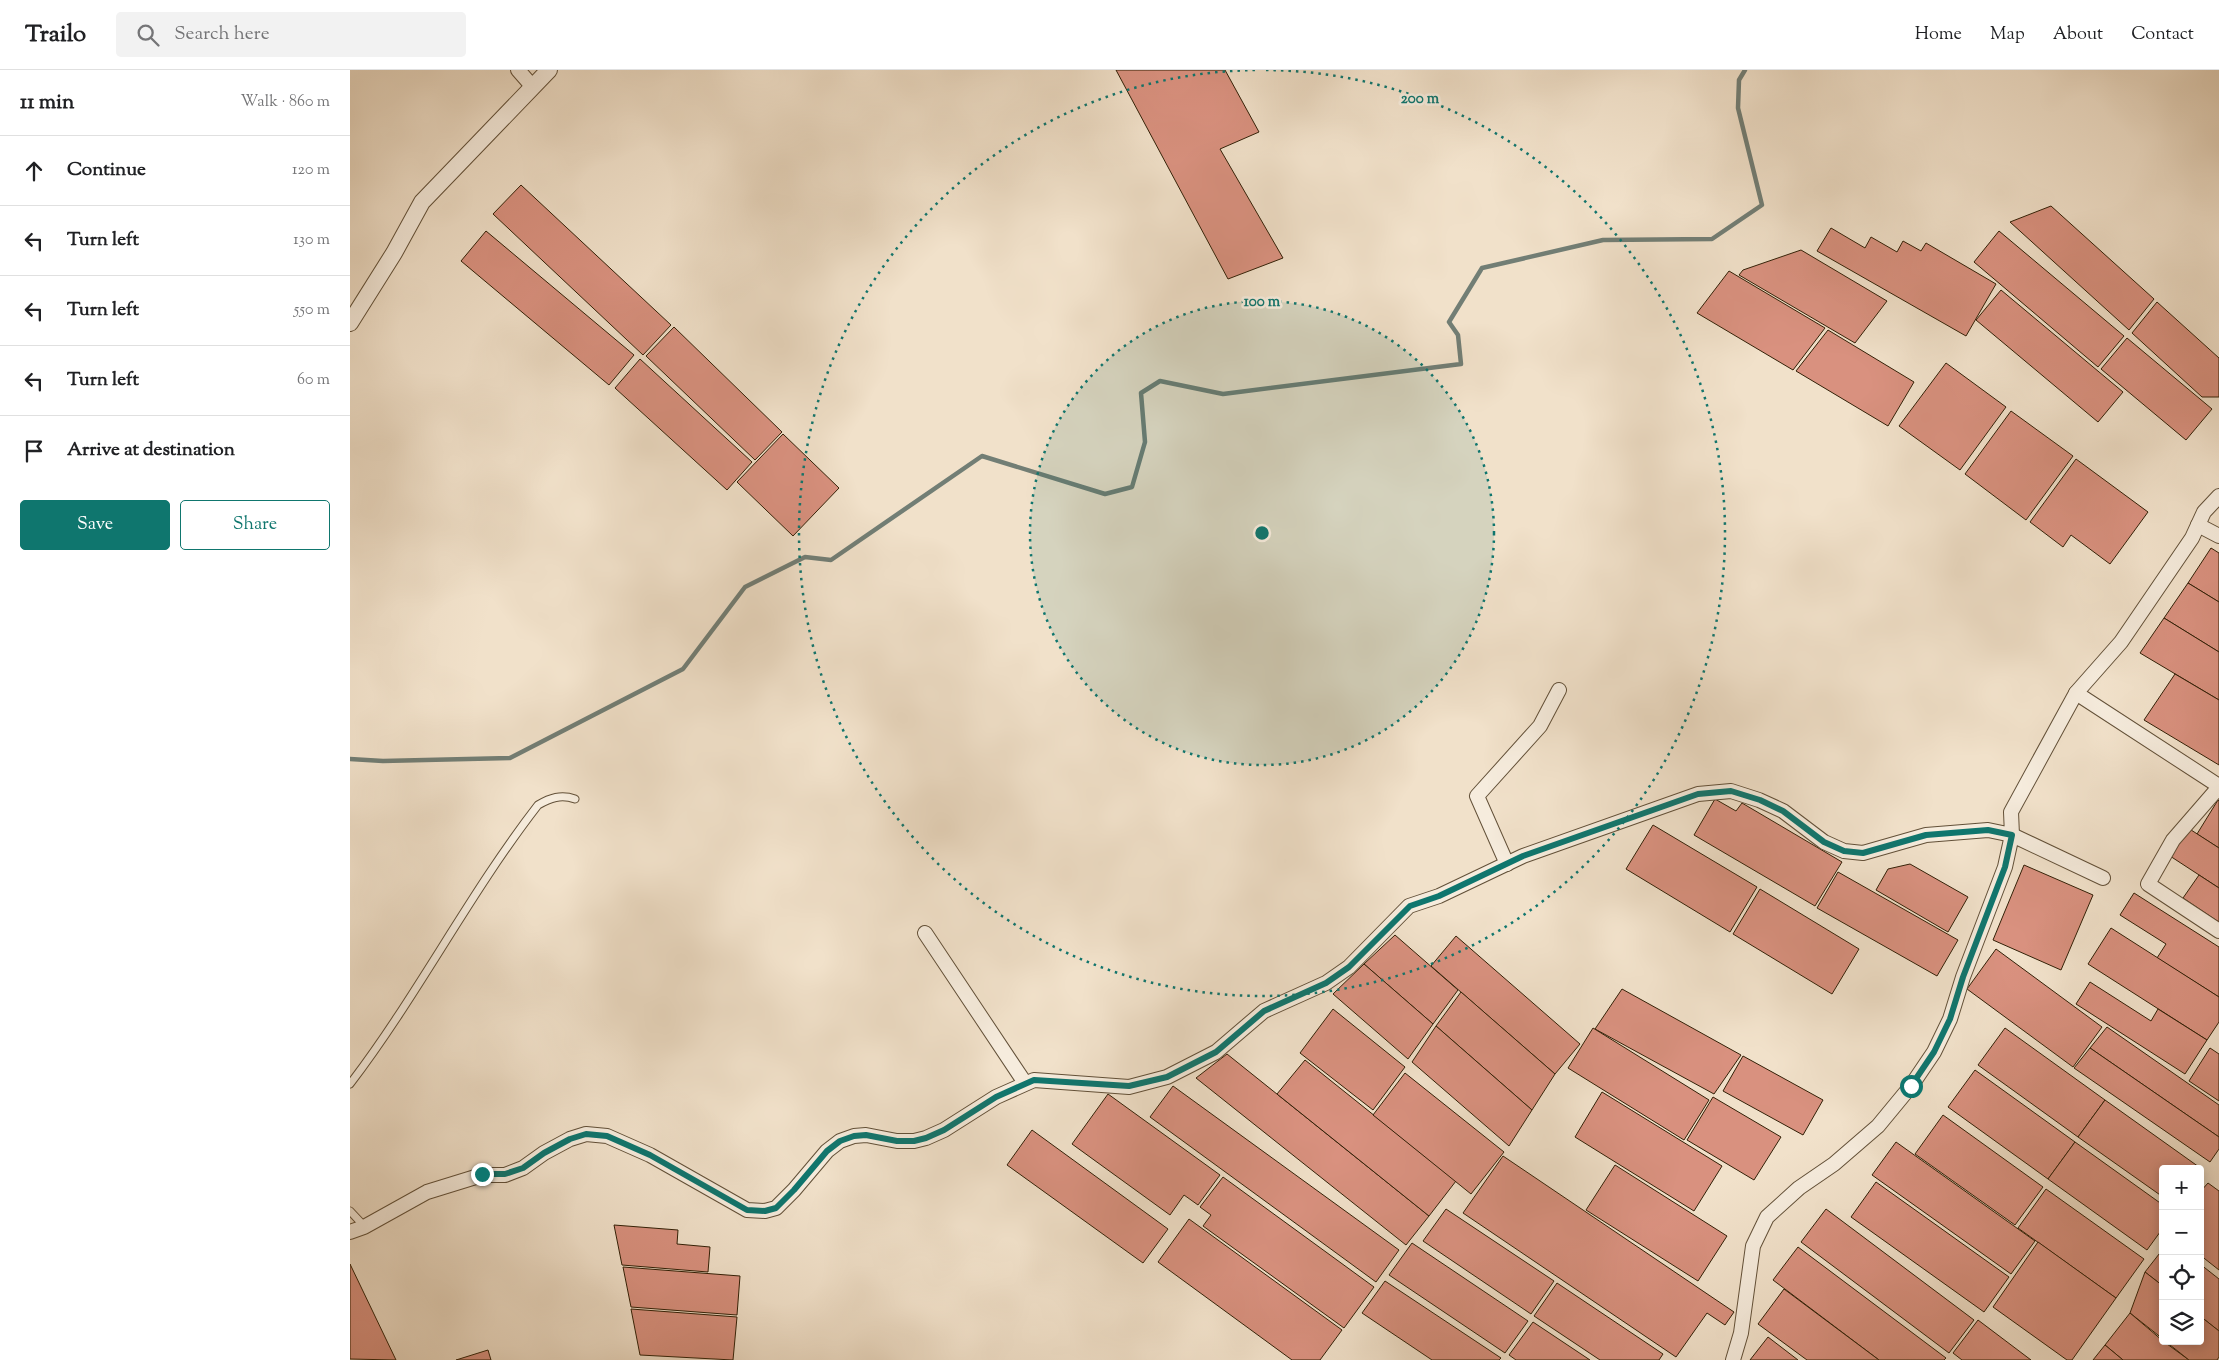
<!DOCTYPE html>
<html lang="en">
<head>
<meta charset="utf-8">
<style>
	:root { --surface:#fff; --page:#f2f2f2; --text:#202124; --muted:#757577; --line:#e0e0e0; --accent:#0f766e }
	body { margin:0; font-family:"Sorts Mill Goudy",serif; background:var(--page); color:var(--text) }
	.controls { position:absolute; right:15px; bottom:15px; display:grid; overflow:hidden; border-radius:5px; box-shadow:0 2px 12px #0003 }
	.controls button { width:45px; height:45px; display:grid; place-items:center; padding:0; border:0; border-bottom:1px solid var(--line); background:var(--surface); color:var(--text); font:25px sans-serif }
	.stop { position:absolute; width:15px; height:15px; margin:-11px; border:4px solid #0f766e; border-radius:50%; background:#fff }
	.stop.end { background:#0f766e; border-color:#fff; box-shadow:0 1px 5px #0008 }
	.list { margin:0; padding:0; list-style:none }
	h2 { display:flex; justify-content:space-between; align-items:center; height:65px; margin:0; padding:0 20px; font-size:21px }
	h2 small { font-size:16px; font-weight:400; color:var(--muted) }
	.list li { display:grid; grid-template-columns:32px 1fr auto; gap:15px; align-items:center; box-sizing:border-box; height:70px; padding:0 20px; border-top:1px solid var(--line) }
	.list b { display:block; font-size:19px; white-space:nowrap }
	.list em { font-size:16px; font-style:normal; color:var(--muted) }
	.actions { display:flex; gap:10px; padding:15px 20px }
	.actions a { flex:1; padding:11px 0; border:1px solid var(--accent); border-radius:5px; text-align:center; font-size:18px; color:var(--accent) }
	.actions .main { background:var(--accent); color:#fff }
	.icon { flex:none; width:28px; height:28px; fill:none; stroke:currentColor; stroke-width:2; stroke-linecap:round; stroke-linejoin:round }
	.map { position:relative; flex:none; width:1869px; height:1290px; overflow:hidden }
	header { display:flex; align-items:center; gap:30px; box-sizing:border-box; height:70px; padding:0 25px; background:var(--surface); border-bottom:1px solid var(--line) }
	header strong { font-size:24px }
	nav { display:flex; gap:28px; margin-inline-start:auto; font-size:18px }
	.search { width:350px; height:45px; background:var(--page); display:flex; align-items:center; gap:12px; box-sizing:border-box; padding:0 18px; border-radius:5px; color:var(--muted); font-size:19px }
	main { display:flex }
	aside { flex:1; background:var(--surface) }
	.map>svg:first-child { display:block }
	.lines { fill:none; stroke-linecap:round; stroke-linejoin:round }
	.stream { stroke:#727e75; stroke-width:4.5 }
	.building { fill:#d9917f; stroke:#322007 }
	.service-casing { stroke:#625038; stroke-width:9 }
	.minor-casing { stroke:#625038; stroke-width:16 }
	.tertiary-casing { stroke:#625038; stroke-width:18 }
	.service { stroke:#f6ecdd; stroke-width:7 }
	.minor { stroke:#f6ecdd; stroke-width:14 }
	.tertiary { stroke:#f6ecdd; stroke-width:16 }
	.route { stroke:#0f766e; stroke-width:6 }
	.ring { fill:none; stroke:#0f766e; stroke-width:2.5; stroke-dasharray:2.5 5 }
	.centre { fill:#0f766e; stroke:#f6ecdd; stroke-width:2.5 }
	.ring-label { font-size:15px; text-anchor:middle; font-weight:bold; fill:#0f766e; stroke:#f6ecdd; stroke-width:5; stroke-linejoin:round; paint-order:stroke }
</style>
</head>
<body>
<header>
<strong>Trailo</strong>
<div class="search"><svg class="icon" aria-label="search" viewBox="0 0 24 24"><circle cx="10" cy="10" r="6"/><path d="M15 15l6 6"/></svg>Search here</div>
<nav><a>Home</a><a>Map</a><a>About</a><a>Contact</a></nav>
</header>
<main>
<aside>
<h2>11 min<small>Walk · 860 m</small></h2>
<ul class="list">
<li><svg class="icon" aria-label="ahead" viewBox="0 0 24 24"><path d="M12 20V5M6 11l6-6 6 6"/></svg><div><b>Continue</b></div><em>120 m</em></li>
<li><svg class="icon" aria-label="left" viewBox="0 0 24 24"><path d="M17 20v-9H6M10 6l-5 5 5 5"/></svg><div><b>Turn left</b></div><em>130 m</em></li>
<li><svg class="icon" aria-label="left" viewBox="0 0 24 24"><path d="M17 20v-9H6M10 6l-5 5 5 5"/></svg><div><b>Turn left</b></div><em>550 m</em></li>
<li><svg class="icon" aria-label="left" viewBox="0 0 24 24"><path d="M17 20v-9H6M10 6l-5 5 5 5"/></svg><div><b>Turn left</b></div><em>60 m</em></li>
<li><svg class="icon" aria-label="arrive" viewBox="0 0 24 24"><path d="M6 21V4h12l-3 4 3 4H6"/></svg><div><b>Arrive at destination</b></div></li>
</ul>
<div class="actions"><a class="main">Save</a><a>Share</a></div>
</aside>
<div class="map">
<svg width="1869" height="1290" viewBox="0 0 1869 1290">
	<rect width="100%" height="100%" fill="#f1e1ca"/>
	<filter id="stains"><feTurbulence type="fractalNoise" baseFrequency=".004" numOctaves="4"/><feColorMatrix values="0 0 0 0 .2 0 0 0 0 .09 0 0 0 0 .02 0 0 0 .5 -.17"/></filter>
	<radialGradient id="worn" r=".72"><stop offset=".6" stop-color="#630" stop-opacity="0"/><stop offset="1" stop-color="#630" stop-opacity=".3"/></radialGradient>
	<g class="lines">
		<path class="stream" d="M 0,689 L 33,691 L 160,688 L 333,599 L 395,517 L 455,487 L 481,490 L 632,386 L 755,424 L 782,417 L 795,372 L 791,323 L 810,311 L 873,324 L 1111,294 L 1108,265 L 1099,252 L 1132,198 L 1253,170 L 1362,169 L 1412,135 L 1388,38 L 1389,10 L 1395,0"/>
	</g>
	<g class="building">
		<path d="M 766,0 L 875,0 L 909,62 L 870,79 L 933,188 L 878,209 Z"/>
		<path d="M 171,115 L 321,255 L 293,285 L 143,144 Z"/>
		<path d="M 1701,136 L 1804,229 L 1779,260 L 1660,152 Z"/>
		<path d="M 1481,158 L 1515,178 L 1521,167 L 1547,182 L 1553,171 L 1571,181 L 1576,173 L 1646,214 L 1616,266 L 1467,181 Z"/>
		<path d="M 136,161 L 284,285 L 259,315 L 111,191 Z"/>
		<path d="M 1649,161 L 1774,266 L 1748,297 L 1624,192 Z"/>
		<path d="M 1451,180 L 1537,231 L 1505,273 L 1389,205 L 1393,200 Z"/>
		<path d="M 1379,201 L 1475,258 L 1443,300 L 1347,243 Z"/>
		<path d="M 1651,220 L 1773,322 L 1748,352 L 1626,250 Z"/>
		<path d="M 1807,232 L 1869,288 L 1869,327 L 1852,327 L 1782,263 Z"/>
		<path d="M 324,257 L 432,362 L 405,390 L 296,286 Z"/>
		<path d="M 1478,260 L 1564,312 L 1538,356 L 1446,301 Z"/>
		<path d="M 1777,268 L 1862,339 L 1836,370 L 1751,299 Z"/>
		<path d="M 290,289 L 402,392 L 377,420 L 265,318 Z"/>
		<path d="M 1596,293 L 1656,337 L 1610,400 L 1549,356 Z"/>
		<path d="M 1661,341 L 1723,386 L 1676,450 L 1615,404 Z"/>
		<path d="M 433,364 L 489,418 L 443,466 L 387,412 Z"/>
		<path d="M 1726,389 L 1798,442 L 1760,494 L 1721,465 L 1713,477 L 1680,452 Z"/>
		<path d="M 1861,478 L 1869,483 L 1869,532 L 1838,513 Z"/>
		<path d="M 1838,513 L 1869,532 L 1869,582 L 1814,548 Z"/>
		<path d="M 1814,548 L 1869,582 L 1869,630 L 1790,583 Z"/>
		<path d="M 1825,604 L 1869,630 L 1869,695 L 1794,650 Z"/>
		<path d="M 1365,729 L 1386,741 L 1392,733 L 1492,792 L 1465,836 L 1344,765 Z"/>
		<path d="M 1868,730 L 1869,731 L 1869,778 L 1847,764 Z"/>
		<path d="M 1303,755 L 1407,817 L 1380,862 L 1276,799 Z"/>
		<path d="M 1838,758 L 1869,778 L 1869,818 L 1820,786 Z"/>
		<path d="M 1560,794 L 1618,827 L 1598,862 L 1526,820 L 1538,799 Z"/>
		<path d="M 1674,795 L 1743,825 L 1711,900 L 1643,870 Z"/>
		<path d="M 1488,802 L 1608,870 L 1587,906 L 1467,838 Z"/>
		<path d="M 1849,805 L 1869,818 L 1869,852 L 1833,828 Z"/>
		<path d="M 1410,819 L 1509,879 L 1482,924 L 1383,864 Z"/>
		<path d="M 1784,823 L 1869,877 L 1869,927 L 1807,888 L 1816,874 L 1770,845 Z"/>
		<path d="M 1761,858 L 1869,927 L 1869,952 L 1857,970 L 1738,894 Z"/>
		<path d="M 1045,865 L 1108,920 L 1083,954 L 1014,894 Z"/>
		<path d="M 1106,866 L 1230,974 L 1205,1004 L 1081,896 Z"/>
		<path d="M 1646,879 L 1752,957 L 1723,997 L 1617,919 Z"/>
		<path d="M 1014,894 L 1083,954 L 1058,989 L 983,924 Z"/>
		<path d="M 1740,912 L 1801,951 L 1808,939 L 1857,970 L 1835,1004 L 1726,934 Z"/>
		<path d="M 1272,919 L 1391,985 L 1364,1024 L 1245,959 Z"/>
		<path d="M 1111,922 L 1205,1004 L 1182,1040 L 1086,956 Z"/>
		<path d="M 983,939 L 1055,997 L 1023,1040 L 950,983 Z"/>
		<path d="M 1086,956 L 1182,1040 L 1159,1076 L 1062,992 Z"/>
		<path d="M 1757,957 L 1869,1035 L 1869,1067 L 1740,978 Z"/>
		<path d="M 1243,958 L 1359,1030 L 1334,1070 L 1218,998 Z"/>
		<path d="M 1655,958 L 1755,1030 L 1728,1067 L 1628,995 Z"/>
		<path d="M 1740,978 L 1869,1067 L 1869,1079 L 1860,1092 L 1724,998 Z"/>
		<path d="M 1860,978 L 1869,984 L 1869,1031 L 1839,1011 Z"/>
		<path d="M 877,984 L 1079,1146 L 1056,1175 L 846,1008 Z"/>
		<path d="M 1393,986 L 1473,1030 L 1453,1065 L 1373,1021 Z"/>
		<path d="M 955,990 L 1106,1111 L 1079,1146 L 927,1024 Z"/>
		<path d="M 1625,1000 L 1725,1072 L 1698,1109 L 1598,1037 Z"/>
		<path d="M 1055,1003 L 1154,1082 L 1121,1124 L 1023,1045 Z"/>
		<path d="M 823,1016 L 1049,1180 L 1026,1212 L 800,1047 Z"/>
		<path d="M 1252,1022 L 1372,1096 L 1344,1141 L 1225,1067 Z"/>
		<path d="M 758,1024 L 870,1105 L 848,1135 L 834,1125 L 820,1145 L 722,1074 Z"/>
		<path d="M 1363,1027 L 1431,1067 L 1404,1110 L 1337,1070 Z"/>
		<path d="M 1755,1030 L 1849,1097 L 1848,1099 L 1813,1099 L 1813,1127 L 1728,1067 Z"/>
		<path d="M 1593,1045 L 1693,1117 L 1665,1155 L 1565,1084 Z"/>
		<path d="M 682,1060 L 818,1159 L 793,1193 L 657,1095 Z"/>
		<path d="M 1546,1072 L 1685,1171 L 1661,1204 L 1522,1105 Z"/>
		<path d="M 1725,1072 L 1813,1135 L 1813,1158 L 1797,1180 L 1698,1109 Z"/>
		<path d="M 1153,1086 L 1384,1242 L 1375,1255 L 1357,1243 L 1326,1287 L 1113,1143 Z"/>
		<path d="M 1265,1095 L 1377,1166 L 1348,1211 L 1236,1140 Z"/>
		<path d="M 873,1107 L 1024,1217 L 994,1258 L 853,1156 L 861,1145 L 850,1137 Z"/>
		<path d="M 1526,1112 L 1659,1207 L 1634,1242 L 1501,1147 Z"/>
		<path d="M 1858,1113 L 1869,1121 L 1869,1200 L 1850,1185 L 1850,1122 Z"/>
		<path d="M 1696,1119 L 1794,1189 L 1766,1228 L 1668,1158 Z"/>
		<path d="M 1096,1139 L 1204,1211 L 1181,1244 L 1073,1171 Z"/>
		<path d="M 1476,1139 L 1624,1250 L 1599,1283 L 1451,1172 Z"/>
		<path d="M 839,1149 L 992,1260 L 970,1290 L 942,1290 L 808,1192 Z"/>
		<path d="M 264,1155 L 328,1160 L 327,1174 L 360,1177 L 358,1202 L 272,1195 Z"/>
		<path d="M 1688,1172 L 1766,1228 L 1722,1290 L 1717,1290 L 1643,1237 Z"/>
		<path d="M 1062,1173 L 1178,1251 L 1155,1283 L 1039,1205 Z"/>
		<path d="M 1448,1177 L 1596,1288 L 1594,1290 L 1529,1290 L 1423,1210 Z"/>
		<path d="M 1813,1179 L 1813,1216 L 1795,1202 Z"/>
		<path d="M 0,1194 L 46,1290 L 0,1289 Z"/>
		<path d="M 1850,1194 L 1869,1209 L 1869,1261 L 1850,1246 Z"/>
		<path d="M 273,1197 L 390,1206 L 387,1245 L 281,1237 Z"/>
		<path d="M 1795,1202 L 1813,1216 L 1813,1269 L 1780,1243 Z"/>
		<path d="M 1035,1211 L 1151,1288 L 1149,1290 L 1082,1290 L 1012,1243 Z"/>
		<path d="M 1207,1213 L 1313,1284 L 1309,1290 L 1250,1290 L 1184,1246 Z"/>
		<path d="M 1434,1219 L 1529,1290 L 1457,1290 L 1408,1254 Z"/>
		<path d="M 281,1239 L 387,1247 L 383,1290 L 290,1285 Z"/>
		<path d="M 1780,1243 L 1813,1271 L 1839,1290 L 1773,1290 L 1755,1275 Z"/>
		<path d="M 1850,1246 L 1869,1261 L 1869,1287 L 1867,1290 L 1839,1290 L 1815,1271 L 1850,1271 Z"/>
		<path d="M 1628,1250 L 1681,1290 L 1612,1290 L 1603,1283 Z"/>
		<path d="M 1183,1252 L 1240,1290 L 1166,1290 L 1159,1285 Z"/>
		<path d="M 1418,1267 L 1448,1290 L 1400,1290 Z"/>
		<path d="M 1755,1275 L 1773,1290 L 1743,1290 Z"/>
		<path d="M 138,1280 L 141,1290 L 106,1290 Z"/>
	</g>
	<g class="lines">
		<g class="service-casing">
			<g id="service">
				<path d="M 0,1014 C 68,925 119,824 188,735 C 200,728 211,724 225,729"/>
				<path d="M 0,1141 L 15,1157"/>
			</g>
		</g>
		<g class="minor-casing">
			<g id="minor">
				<path d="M 168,0 L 182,16"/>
				<path d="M 1848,455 L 1869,466"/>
				<path d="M 1726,623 L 1869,716"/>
				<path d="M 1869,717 L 1823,770 L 1798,814 L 1869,861"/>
				<path d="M 1157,794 L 1127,726 L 1190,656 L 1209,620"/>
				<path d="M 575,863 L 675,1013"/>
				<path d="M 0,1162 L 14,1157 L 77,1122 L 132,1105 L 155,1105 L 173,1098 L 194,1083 L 220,1069 L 236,1064 L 257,1066 L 300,1085 L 397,1140 L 415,1141 L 426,1138 L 444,1120 L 477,1081 L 490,1071 L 504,1066 L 516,1065 L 547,1071 L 564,1071 L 576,1068 L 594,1060 L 646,1027 L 684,1010 L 779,1017 L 817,1007 L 866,982 L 914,941 L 976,913 L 999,897 L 1059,836 L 1089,826 L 1173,786 L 1348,724 L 1381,721 L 1409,730 L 1433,741 L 1474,772 L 1494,781 L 1513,783 L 1576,765 L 1638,760 L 1662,765 L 1661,742 L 1726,623 L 1771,572 L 1842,468 L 1854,442 L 1869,426"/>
				<path d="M 1383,1290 L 1391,1263 L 1403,1176 L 1417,1147 L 1449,1118 L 1484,1094 L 1528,1056 L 1561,1016 L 1584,982 L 1600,949 L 1613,907 L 1655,797 L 1662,765 L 1753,808"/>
			</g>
		</g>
		<g class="tertiary-casing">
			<path id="tertiary" d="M 0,253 L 44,183 L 72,132 L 199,0"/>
		</g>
		<use href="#service" class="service"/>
		<use href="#minor" class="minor"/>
		<use href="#tertiary" class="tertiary"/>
	</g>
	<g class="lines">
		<path class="route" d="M 132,1104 L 155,1104 L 173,1098 L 194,1083 L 220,1069 L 236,1064 L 257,1066 L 300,1085 L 397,1140 L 415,1141 L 426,1138 L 444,1120 L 477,1081 L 490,1071 L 504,1066 L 516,1065 L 547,1071 L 564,1071 L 576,1068 L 594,1060 L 646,1027 L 684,1010 L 779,1016 L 817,1007 L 866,982 L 914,941 L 976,913 L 999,897 L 1060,836 L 1089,826 L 1173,786 L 1348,724 L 1381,721 L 1410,730 L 1433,741 L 1474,772 L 1494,781 L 1513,783 L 1576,765 L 1638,760 L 1662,765 L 1655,797 L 1613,907 L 1600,949 L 1584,982 L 1561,1016"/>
	</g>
	<circle cx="912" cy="463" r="232" fill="#0f766e" fill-opacity=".12"/>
	<g class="ring">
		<circle cx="912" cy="463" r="232"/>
		<path d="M916 0A463 463 0 1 1 908 0"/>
	</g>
	<circle cx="912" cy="463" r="8" class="centre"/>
	<g class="ring-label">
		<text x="1070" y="33">200 m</text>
		<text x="912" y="236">100 m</text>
	</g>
	<rect width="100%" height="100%" filter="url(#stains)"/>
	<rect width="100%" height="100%" fill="url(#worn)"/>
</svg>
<div class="controls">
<button>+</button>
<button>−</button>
<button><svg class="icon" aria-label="locate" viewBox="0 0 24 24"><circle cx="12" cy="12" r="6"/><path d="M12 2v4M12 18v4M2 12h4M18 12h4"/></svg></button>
<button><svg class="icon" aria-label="layers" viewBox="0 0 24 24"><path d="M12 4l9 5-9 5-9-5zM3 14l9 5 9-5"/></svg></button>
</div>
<div class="stop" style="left:1561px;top:1016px"></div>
<div class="stop end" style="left:132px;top:1104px"></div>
</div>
</main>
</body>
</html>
